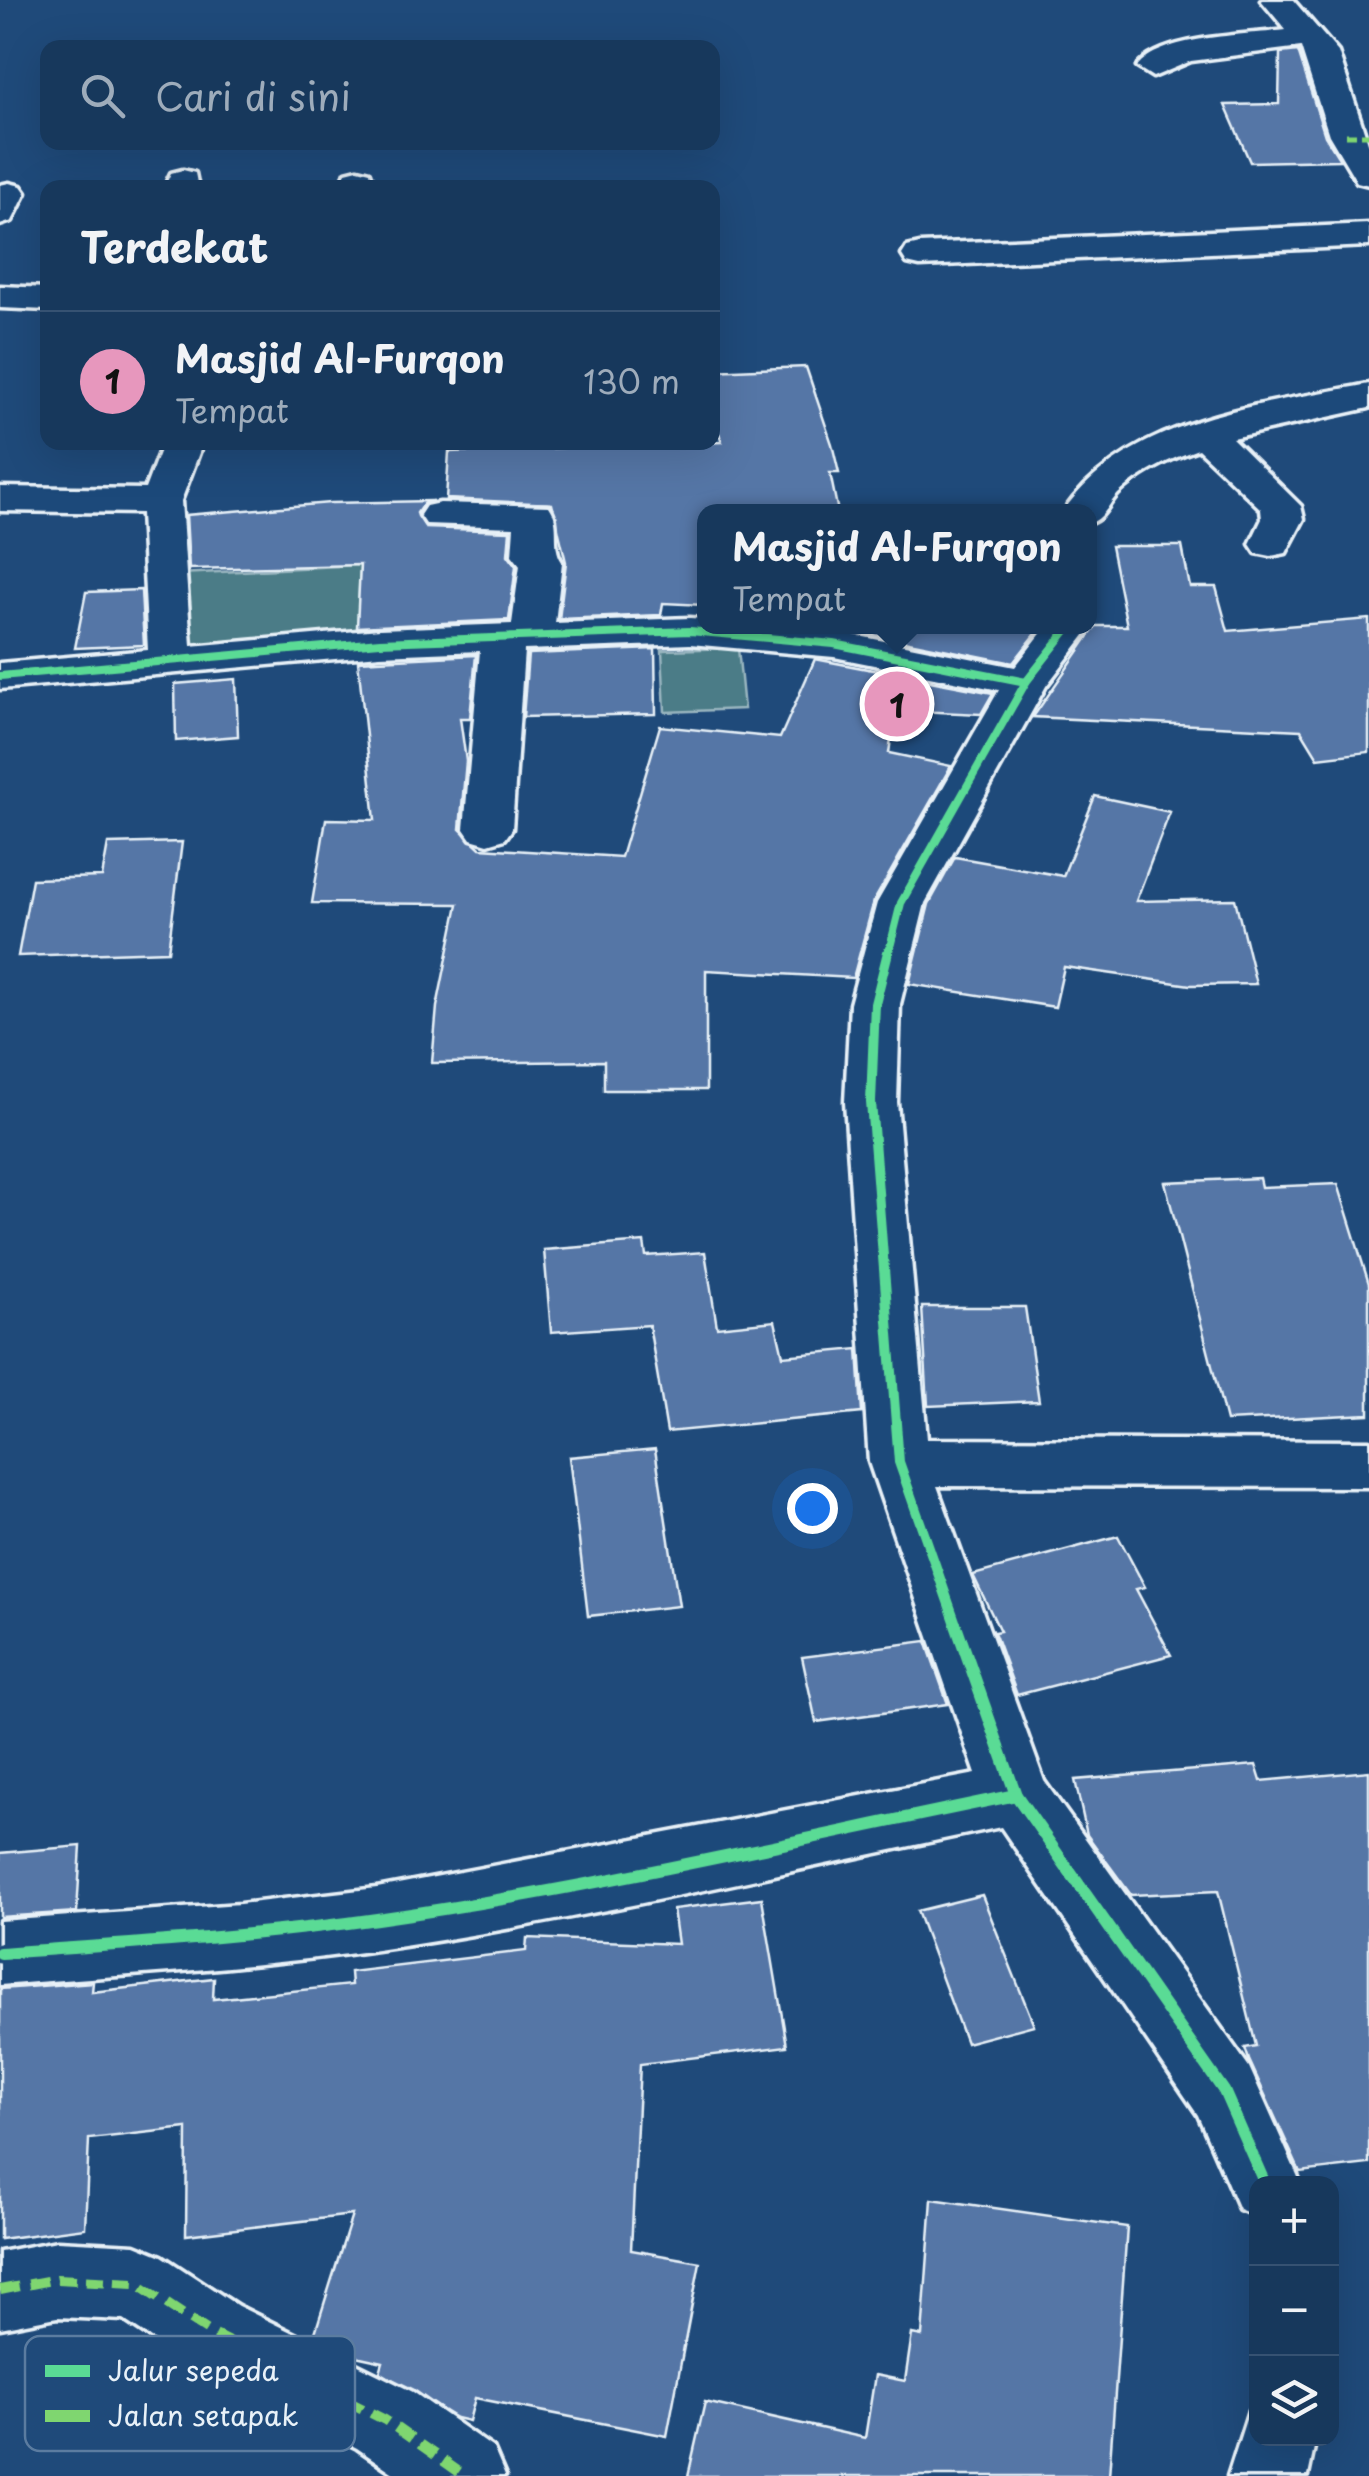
<!DOCTYPE html>
<html lang="id">
<head>
<meta charset="utf-8">
<style>
	:root { --surface:#17385c; --page:#244365; --text:#f1f3f6; --muted:#9eacbb; --line:#365272; --accent:#e797bd }
	body { margin:0; font-family:"Playpen Sans",sans-serif; background:var(--page); color:var(--text) }
	.controls { position:absolute; right:30px; bottom:30px; display:grid; overflow:hidden; border-radius:20px; box-shadow:0 10px 40px #0002 }
	.controls button { width:90px; height:90px; display:grid; place-items:center; padding:0; border:0; border-bottom:2px solid var(--line); background:var(--surface); color:var(--text); font:50px sans-serif }
	.you { position:absolute; left:812px; top:1508px; width:35px; height:35px; margin:-25px; border:8px solid #fff; border-radius:50%; background:#1a73e8; box-shadow:0 0 0 15px #1a73e833 }
	.badge { display:grid; place-items:center; width:65px; height:65px; border-radius:50%; background:var(--accent); color:#111; font-size:32px; font-weight:700 }
	.pin { position:absolute; translate:-50% -50%; border:5px solid #fff; box-shadow:0 2px 10px #0006 }
	.popup { position:absolute; left:697px; top:504px; width:400px; height:130px; box-sizing:border-box; display:grid; place-content:center; border-radius:20px; background:var(--surface); filter:drop-shadow(0 2px 8px #0005); font-size:32px; white-space:nowrap; color:var(--muted) }
	.popup b { font-size:38px; color:var(--text) }
	.popup::after { content:''; position:absolute; left:50%; top:100%; margin-left:-20px; border:20px solid transparent; border-top-color:var(--surface) }
	.list { margin:0; padding:0; list-style:none }
	h2 { display:flex; justify-content:space-between; align-items:center; height:130px; margin:0; padding:0 40px; font-size:42px }
	h2 small { font-size:32px; font-weight:400; color:var(--muted) }
	.list li { display:grid; grid-template-columns:65px 1fr auto; gap:30px; align-items:center; box-sizing:border-box; height:140px; padding:0 40px; border-top:2px solid var(--line) }
	.list b { display:block; font-size:38px; white-space:nowrap }
	.list p { margin:0; font-size:32px; white-space:nowrap; color:var(--muted) }
	.list em { font-size:32px; font-style:normal; color:var(--muted) }
	.icon { flex:none; width:55px; height:55px; fill:none; stroke:currentColor; stroke-width:2; stroke-linecap:round; stroke-linejoin:round }
	.map { position:relative; flex:none; width:1369px; height:2476px; overflow:hidden }
	.search { position:absolute; background:var(--surface); box-shadow:0 10px 40px #0002; left:40px; top:40px; width:680px; height:110px; display:flex; align-items:center; gap:25px; box-sizing:border-box; padding:0 35px; border-radius:20px; color:var(--muted); font-size:38px }
	.panel { position:absolute; background:var(--surface); box-shadow:0 10px 40px #0002; left:40px; top:180px; width:680px; height:270px; border-radius:20px }
	.map>svg:first-child { display:block }
	.green { fill:#4c7c87; stroke:#9ab6c0; stroke-width:2.5 }
	.building { fill:#5576a6; stroke:#e8f1f8; stroke-width:2.5 }
	.lines { fill:none; stroke-linecap:round; stroke-linejoin:round }
	.street-casing { stroke:#e8f1f8; stroke-width:7 }
	.street { fill:#1f4a7a; fill-rule:evenodd }
	.quiet-far1 { stroke:#7fd670; stroke-width:5; stroke-dasharray:10 5; stroke-linecap:butt }
	.quiet { stroke:#7fd670; stroke-width:10; stroke-dasharray:19 10; stroke-linecap:butt }
	.cycleway-far2-casing { stroke:#1f4a7a; stroke-width:12 }
	.cycleway-far1-casing { stroke:#1f4a7a; stroke-width:16 }
	.cycleway-casing { stroke:#1f4a7a; stroke-width:19 }
	.cycleway-far2 { stroke:#5adb95; stroke-width:8 }
	.cycleway-far1 { stroke:#5adb95; stroke-width:10 }
	.cycleway { stroke:#5adb95; stroke-width:12 }
	.key { fill:#1f4a7a; stroke:#5b7ca0; stroke-width:2.5 }
	.key-label { font-size:28px; fill:#e8f1f8 }
</style>
</head>
<body>
<div class="map">
<svg width="1369" height="2476" viewBox="0 0 1369 2476">
	<rect width="100%" height="100%" fill="#1f4a7a"/>
	<filter id="ink" filterUnits="userSpaceOnUse"><feTurbulence type="fractalNoise" baseFrequency=".01" numOctaves="2"/><feDisplacementMap in="SourceGraphic" scale="20" xChannelSelector="R" yChannelSelector="G"/><feConvolveMatrix kernelMatrix="1 2 1 2 8 2 1 2 1" color-interpolation-filters="sRGB"/></filter>
	<g filter="url(#ink)">
		<g class="green">
			<path d="M 360,565 L 357,639 L 186,652 L 179,574 Z"/>
			<path d="M 738,648 L 744,709 L 665,712 L 662,650 Z"/>
		</g>
		<g class="building">
			<path d="M 1298,51 L 1325,136 L 1340,160 L 1250,162 L 1225,105 L 1279,104 L 1280,53 Z"/>
			<path d="M 806,367 L 832,444 L 839,473 L 830,473 L 838,512 L 704,512 L 704,605 L 663,603 L 661,615 L 559,619 L 566,562 L 552,504 L 446,499 L 449,452 L 722,442 L 712,412 L 712,371 Z"/>
			<path d="M 433,501 L 423,504 L 417,513 L 426,528 L 510,531 L 508,555 L 516,566 L 509,620 L 357,627 L 360,565 L 189,569 L 186,515 L 330,503 Z"/>
			<path d="M 1111,546 L 1182,546 L 1190,587 L 1216,587 L 1228,631 L 1369,619 L 1369,752 L 1318,758 L 1301,730 L 1033,717 L 1096,626 L 1127,626 Z"/>
			<path d="M 141,590 L 144,645 L 75,648 L 86,592 Z"/>
			<path d="M 829,626 L 1042,626 L 1013,663 Z"/>
			<path d="M 655,649 L 656,714 L 523,717 L 528,654 Z"/>
			<path d="M 476,655 L 470,718 L 460,718 L 466,761 L 460,829 L 480,848 L 621,857 L 660,726 L 780,738 L 815,659 L 993,693 L 981,714 L 895,710 L 889,753 L 951,766 L 874,901 L 853,978 L 706,970 L 706,1090 L 604,1090 L 604,1061 L 432,1063 L 437,1007 L 458,904 L 312,903 L 326,819 L 375,820 L 358,661 Z"/>
			<path d="M 236,679 L 238,736 L 176,741 L 175,684 Z"/>
			<path d="M 1095,796 L 1170,812 L 1136,901 L 1235,899 L 1256,984 L 1190,985 L 1064,967 L 1055,1007 L 909,984 L 929,904 L 955,857 L 1063,876 Z"/>
			<path d="M 182,842 L 168,951 L 18,956 L 32,879 L 102,877 L 108,844 Z"/>
			<path d="M 1259,1178 L 1261,1187 L 1338,1184 L 1369,1284 L 1369,1414 L 1226,1421 L 1165,1182 Z"/>
			<path d="M 644,1242 L 646,1256 L 705,1252 L 717,1327 L 775,1321 L 783,1356 L 858,1349 L 862,1413 L 667,1432 L 649,1325 L 551,1332 L 544,1250 Z"/>
			<path d="M 922,1307 L 1025,1307 L 1039,1401 L 928,1406 Z"/>
			<path d="M 655,1449 L 679,1606 L 588,1616 L 569,1457 Z"/>
			<path d="M 1118,1536 L 1145,1587 L 1136,1589 L 1171,1655 L 1017,1695 L 994,1632 L 1000,1631 L 973,1575 Z"/>
			<path d="M 926,1641 L 948,1704 L 816,1722 L 802,1657 Z"/>
			<path d="M 1256,1765 L 1261,1781 L 1369,1771 L 1369,2164 L 1300,2172 L 1249,2060 L 1245,2048 L 1256,2046 L 1218,1891 L 1131,1895 L 1087,1835 L 1075,1780 Z"/>
			<path d="M 81,1846 L 77,1912 L 0,1917 L 0,1853 Z"/>
			<path d="M 982,1895 L 1034,2025 L 966,2043 L 917,1911 Z"/>
			<path d="M 762,1898 L 787,2046 L 640,2064 L 631,2250 L 700,2262 L 667,2436 L 475,2398 L 469,2421 L 456,2418 L 380,2372 L 383,2362 L 342,2353 L 313,2339 L 352,2215 L 186,2235 L 187,2128 L 89,2139 L 85,2228 L 0,2239 L 0,1989 L 93,1982 L 92,1992 L 214,1978 L 213,1999 L 351,1985 L 350,1972 L 526,1951 L 527,1938 L 678,1944 L 673,1909 Z"/>
			<path d="M 932,2199 L 1127,2227 L 1109,2476 L 688,2476 L 705,2402 L 865,2438 L 875,2375 L 905,2381 L 912,2334 L 922,2336 Z"/>
		</g>
		<g class="lines">
			<g class="street-casing">
				<g id="street">
					<path d="M 1261,0 L 1293,0 L 1338,52 L 1369,146 L 1369,185 L 1357,182 L 1329,135 L 1301,47 L 1191,61 L 1153,77 L 1137,67 C 1159,35 1249,35 1286,30 Z"/>
					<path d="M 358,169 L 370,172 L 374,188 L 340,188 L 346,172 Z"/>
					<path d="M 183,170 L 195,173 L 198,188 L 164,188 L 171,173 Z"/>
					<path d="M 9,183 L 21,186 L 26,193 L 12,221 L 0,225 L 0,185 Z"/>
					<path d="M 1369,224 L 1369,246 L 920,266 L 907,263 L 902,255 L 907,247 L 920,244 Z"/>
					<path d="M 0,286 L 48,288 L 48,310 L 0,308 Z"/>
					<path d="M 1369,384 L 1369,408 L 1232,438 L 1301,506 L 1304,519 L 1286,553 L 1271,556 L 1256,553 L 1250,544 L 1262,519 L 1261,509 L 1198,449 C 1170,459 1140,473 1118,494 C 1108,504 1104,519 1090,523 L 1090,512 L 1063,512 C 1128,417 1264,404 1369,384 Z"/>
					<path d="M 163,442 L 203,442 L 181,501 L 191,646 L 380,629 L 512,624 L 520,565 L 512,555 L 514,527 L 426,524 L 420,515 L 426,506 L 440,503 L 549,506 C 562,524 550,544 562,562 L 555,623 L 690,618 L 704,619 L 704,626 L 834,631 L 1015,667 L 1047,626 L 1092,626 L 1046,686 L 925,903 L 900,1004 L 897,1102 L 927,1439 L 1369,1441 L 1369,1487 L 937,1486 L 1044,1781 L 1249,2067 L 1301,2184 L 1256,2184 L 1256,2216 L 1239,2209 L 1198,2115 L 1001,1827 C 794,1869 586,1920 377,1950 C 252,1968 126,1975 0,1985 L 0,1921 L 240,1904 L 377,1888 L 976,1774 L 869,1462 L 845,1102 L 850,1004 L 877,903 L 999,690 L 834,657 L 690,644 L 524,650 L 512,829 L 505,839 L 488,844 L 471,839 L 464,829 L 480,651 L 380,655 L 0,689 L 0,663 L 148,650 L 141,513 L 0,511 L 0,487 L 145,489 Z"/>
					<path d="M 57,2241 L 135,2245 L 162,2256 L 238,2306 L 413,2392 L 493,2448 L 505,2476 L 398,2476 L 357,2448 L 184,2360 L 124,2320 L 57,2317 L 0,2328 L 0,2252 Z"/>
					<path d="M 1256,2407 L 1256,2438 L 1316,2438 L 1308,2476 L 1228,2476 L 1249,2410 Z"/>
				</g>
			</g>
			<use href="#street" class="street"/>
			<path class="quiet-far1" d="M 1346,135 L 1369,135"/>
			<path class="quiet" d="M 0,2290 L 57,2279 L 135,2283 L 211,2333 L 385,2420 L 465,2476"/>
			<g class="cycleway-far2-casing">
				<g id="cycleway-far2">
					<path d="M 0,676 L 380,642 L 690,631 L 834,644 L 1026,682"/>
					<path d="M 888,955 L 901,903 L 1026,682 L 1070,626"/>
				</g>
			</g>
			<g class="cycleway-far1-casing">
				<path id="cycleway-far1" d="M 888,952 L 875,1004 L 871,1102 L 899,1462 L 957,1627"/>
			</g>
			<g class="cycleway-casing">
				<g id="cycleway">
					<path d="M 956,1625 L 1016,1795 L 1224,2091 L 1265,2184"/>
					<path d="M 0,1953 C 126,1944 252,1937 377,1919 C 591,1889 804,1838 1016,1795"/>
				</g>
			</g>
			<use href="#cycleway-far2" class="cycleway-far2"/>
			<use href="#cycleway-far1" class="cycleway-far1"/>
			<use href="#cycleway" class="cycleway"/>
		</g>
	</g>
	<rect x="25" y="2336" width="330" height="115" rx="15" class="key"/>
	<rect x="45" y="2365" width="45" height="12" fill="#5adb95"/>
	<rect x="45" y="2410" width="45" height="12" fill="#7fd670"/>
	<g class="key-label">
		<text x="108" y="2381">Jalur sepeda</text>
		<text x="108" y="2426">Jalan setapak</text>
	</g>
</svg>
<div class="controls">
<button>+</button>
<button>−</button>
<button><svg class="icon" aria-label="layers" viewBox="0 0 24 24"><path d="M12 4l9 5-9 5-9-5zM3 14l9 5 9-5"/></svg></button>
</div>
<div class="you"></div>
<div class="pin badge" style="left:897px;top:704px">1</div>
<div class="popup"><b>Masjid Al-Furqon</b>Tempat</div>
<div class="search"><svg class="icon" aria-label="search" viewBox="0 0 24 24"><circle cx="10" cy="10" r="6"/><path d="M15 15l6 6"/></svg>Cari di sini</div>
<section class="panel">
<h2>Terdekat<small></small></h2>
<ul class="list">
<li><span class="badge">1</span><div><b>Masjid Al-Furqon</b><p>Tempat</p></div><em>130 m</em></li>
</ul>
</section>
</div>
</body>
</html>
